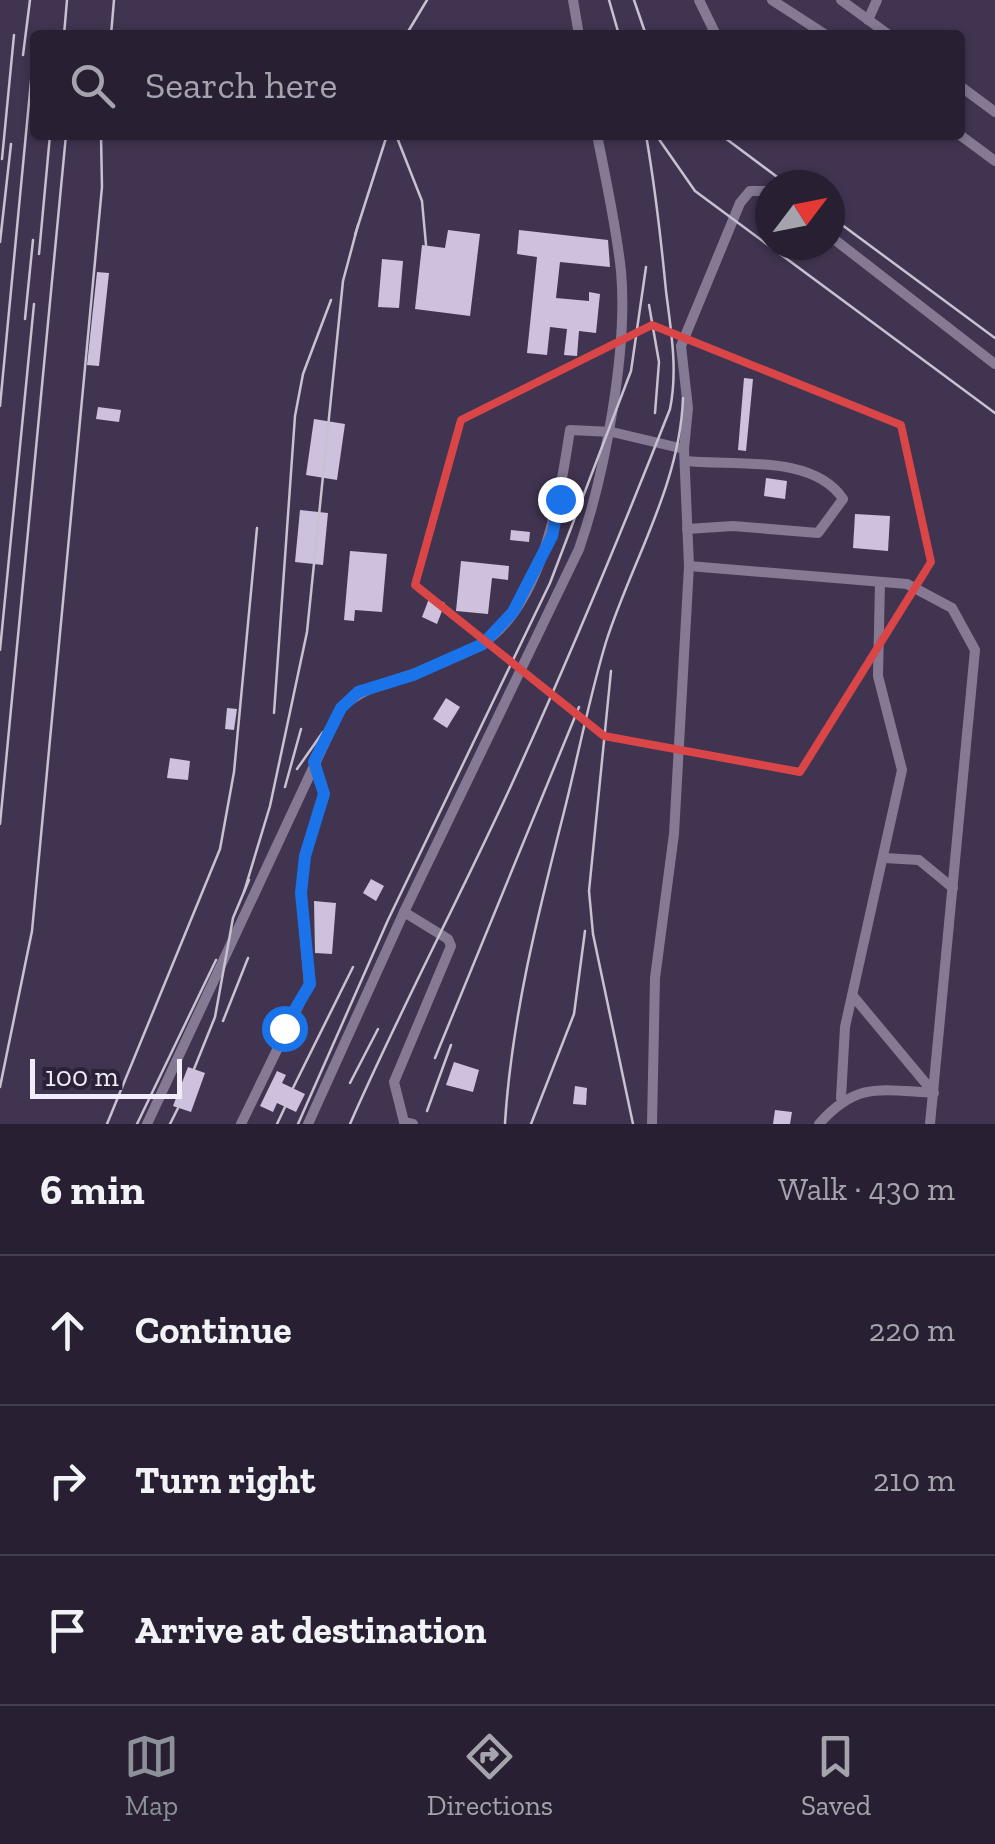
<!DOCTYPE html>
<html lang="en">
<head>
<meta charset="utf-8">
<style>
	:root { --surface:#282032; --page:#342d3e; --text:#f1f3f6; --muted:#a5a3ac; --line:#443e4d; --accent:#8c9099 }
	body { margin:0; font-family:"Zilla Slab",serif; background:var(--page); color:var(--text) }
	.compass { position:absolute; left:755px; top:170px; width:90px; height:90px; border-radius:50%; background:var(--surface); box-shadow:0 2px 8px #0004; rotate:58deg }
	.scale { position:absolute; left:30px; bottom:25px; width:152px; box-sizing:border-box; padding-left:10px; border:5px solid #f2ebfa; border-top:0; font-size:28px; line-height:35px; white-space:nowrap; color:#f2ebfa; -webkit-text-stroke:8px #2c2238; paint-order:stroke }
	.stop { position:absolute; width:30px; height:30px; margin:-22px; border:8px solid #1a73e8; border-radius:50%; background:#fff }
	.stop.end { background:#1a73e8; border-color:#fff; box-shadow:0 2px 10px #0008 }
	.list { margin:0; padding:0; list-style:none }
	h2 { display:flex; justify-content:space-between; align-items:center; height:130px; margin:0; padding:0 40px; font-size:42px }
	h2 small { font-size:32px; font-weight:400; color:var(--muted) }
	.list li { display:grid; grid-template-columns:65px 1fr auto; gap:30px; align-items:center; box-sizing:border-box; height:150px; padding:0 40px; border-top:2px solid var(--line) }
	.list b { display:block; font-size:38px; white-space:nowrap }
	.list em { font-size:32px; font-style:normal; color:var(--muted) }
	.icon { flex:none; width:55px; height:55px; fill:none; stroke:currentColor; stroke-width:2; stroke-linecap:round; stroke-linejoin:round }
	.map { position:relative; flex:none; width:995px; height:1124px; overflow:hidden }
	.search { position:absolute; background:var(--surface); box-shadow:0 2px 8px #0004; left:30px; right:30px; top:30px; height:110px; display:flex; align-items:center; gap:25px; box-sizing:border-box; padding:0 35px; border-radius:10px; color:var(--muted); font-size:38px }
	.sheet { height:580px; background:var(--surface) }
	nav { display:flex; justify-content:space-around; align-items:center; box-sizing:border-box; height:140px; border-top:2px solid var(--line); background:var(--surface); font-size:28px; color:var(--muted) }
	nav a { display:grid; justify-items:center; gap:5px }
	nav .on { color:var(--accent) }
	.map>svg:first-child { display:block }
	.built { fill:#413451; fill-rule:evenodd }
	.building { fill:#cec1de }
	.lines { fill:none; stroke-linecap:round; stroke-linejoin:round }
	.minor { stroke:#857994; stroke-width:10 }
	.rail { stroke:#c8c1d1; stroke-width:2.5 }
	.route { stroke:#1a73e8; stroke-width:12 }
	.marked { fill:none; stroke:#da4548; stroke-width:8; stroke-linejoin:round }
</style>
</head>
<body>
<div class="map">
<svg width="995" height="1124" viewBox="0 0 995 1124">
	<rect width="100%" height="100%" fill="#362b42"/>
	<path class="built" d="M 0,0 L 995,0 L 995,1124 L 0,1124 ZM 35,35 L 960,35 L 960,135 L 35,135 ZM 770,185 L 830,185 L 830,245 L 770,245 Z"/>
	<g class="building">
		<path d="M 448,230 L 480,234 L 470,316 L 415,309 L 422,245 L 445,248 Z"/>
		<path d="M 519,230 L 608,240 L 610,267 L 560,262 L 556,298 L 589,301 L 589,292 L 600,294 L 596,333 L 579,331 L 577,356 L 564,355 L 567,329 L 550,327 L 547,355 L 527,353 L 537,257 L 517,254 Z"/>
		<path d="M 382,259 L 403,261 L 399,308 L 378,307 Z"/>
		<path d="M 97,272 L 109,273 L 99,366 L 87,365 Z"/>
		<path d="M 744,378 L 753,379 L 746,451 L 738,450 Z"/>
		<path d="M 98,407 L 121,410 L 119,422 L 96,419 Z"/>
		<path d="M 314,419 L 345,424 L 337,480 L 306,475 Z"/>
		<path d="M 766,478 L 787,481 L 785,499 L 764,496 Z"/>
		<path d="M 300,510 L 328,513 L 323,565 L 295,562 Z"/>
		<path d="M 855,514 L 890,516 L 888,551 L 853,548 Z"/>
		<path d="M 511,530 L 530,532 L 529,542 L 510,540 Z"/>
		<path d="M 350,551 L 387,554 L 382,612 L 355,610 L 354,621 L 344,620 Z"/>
		<path d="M 461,561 L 509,566 L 508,580 L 492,578 L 488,614 L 456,611 Z"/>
		<path d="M 430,596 L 445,603 L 437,624 L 422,617 Z"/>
		<path d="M 446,698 L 460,707 L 447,728 L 433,719 Z"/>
		<path d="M 227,708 L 237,709 L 234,730 L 225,729 Z"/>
		<path d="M 170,758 L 190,761 L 188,780 L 167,778 Z"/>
		<path d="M 371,879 L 384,886 L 376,901 L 363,893 Z"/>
		<path d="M 314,901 L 336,903 L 332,954 L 315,953 Z"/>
		<path d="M 454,1062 L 479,1070 L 473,1092 L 446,1085 Z"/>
		<path d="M 188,1067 L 205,1073 L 191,1112 L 173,1106 Z"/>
		<path d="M 277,1071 L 286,1075 L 282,1083 L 305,1094 L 296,1112 L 277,1103 L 273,1112 L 260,1106 Z"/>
		<path d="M 575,1086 L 587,1088 L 586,1105 L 573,1104 Z"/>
		<path d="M 775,1110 L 792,1112 L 790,1124 L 773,1124 Z"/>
	</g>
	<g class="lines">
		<g class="minor">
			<path d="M 573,0 L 579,35"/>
			<path d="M 699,0 L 716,35"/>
			<path d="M 772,0 L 826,35"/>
			<path d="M 841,0 L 889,35"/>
			<path d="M 868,20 L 877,0"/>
			<path d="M 960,86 L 995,112"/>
			<path d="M 960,135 L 995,161"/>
			<path d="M 830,236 L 995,364"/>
			<path d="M 685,461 C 734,466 813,454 843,499 L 818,533 L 733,526 L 687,529"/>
			<path d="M 689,566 L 907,584 L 952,608 L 975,650 L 930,1124"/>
			<path d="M 884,858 L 919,860 L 953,888"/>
			<path d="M 404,912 L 579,549 C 605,474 628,350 621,271 C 616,225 606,180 597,135"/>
			<path d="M 853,996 L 933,1092"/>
			<path d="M 841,1098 L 845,1027 L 902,770 L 878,676 L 880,582"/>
			<path d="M 147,1124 L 341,708 C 366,684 399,681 431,667 C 447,660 465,654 480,645 C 543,607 560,495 570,430 L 612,432 L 684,449"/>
			<path d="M 241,1124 L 309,984 L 301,893 L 305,856 L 324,794 L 314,761"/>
			<path d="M 308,1124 L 404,912 L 448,939 L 451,946 L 394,1082 L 404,1122 L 413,1124"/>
			<path d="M 652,1124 L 655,978 L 674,834 L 689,566 L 684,449 L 688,408 L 681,346 L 740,203 L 750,191 L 770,191"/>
			<path d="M 819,1124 C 857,1081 881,1090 934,1093"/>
		</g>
		<g class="rail">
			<path d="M 609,0 L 619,35"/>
			<path d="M 634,0 L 646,35"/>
			<path d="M 64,35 L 67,0"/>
			<path d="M 111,35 L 114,0"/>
			<path d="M 406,35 L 427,0"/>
			<path d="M 23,55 L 30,0"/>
			<path d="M 396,135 L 422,201 L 426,245"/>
			<path d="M 656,135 L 695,191 L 995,413"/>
			<path d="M 721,135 L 788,185"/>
			<path d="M 2,159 L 14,35"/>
			<path d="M 830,216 L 995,338"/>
			<path d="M 355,235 L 387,135"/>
			<path d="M 0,242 L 11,144"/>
			<path d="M 39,254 L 50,135"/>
			<path d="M 649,305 L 659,362 L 655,413"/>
			<path d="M 25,319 L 33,240"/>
			<path d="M 0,406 L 35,39"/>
			<path d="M 0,650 L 34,304"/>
			<path d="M 611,671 L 589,891 L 593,934 L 633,1124"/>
			<path d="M 274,713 L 295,416 L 303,374 L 331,300"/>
			<path d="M 297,769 L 323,732"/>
			<path d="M 285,787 L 301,729"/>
			<path d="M 0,824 L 66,135"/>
			<path d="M 244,892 L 270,806 L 307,632 L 343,281 L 358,225"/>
			<path d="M 223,1021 L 248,958"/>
			<path d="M 435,1058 L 579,707"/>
			<path d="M 194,1069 L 215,1017 L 233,918 L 249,880"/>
			<path d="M 350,1083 L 378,1029"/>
			<path d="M 0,1087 L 32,931 L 102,187 L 101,135"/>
			<path d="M 293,1088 L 353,967"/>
			<path d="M 427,1111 L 451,1045"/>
			<path d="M 505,1123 C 512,1014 539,910 566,804 C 579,751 590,695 606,642 C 632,561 680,485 683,398"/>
			<path d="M 107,1124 L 220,849 L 234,772 L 257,528"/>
			<path d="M 137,1124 L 216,960"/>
			<path d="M 170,1124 L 178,1108"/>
			<path d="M 277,1124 L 285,1107"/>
			<path d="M 298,1124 L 388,920 L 550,583 L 631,371 L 646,267"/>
			<path d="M 350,1124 C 400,1010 458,901 510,788 C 567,663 620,536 670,409 C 678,370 671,331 666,291 C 661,239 655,187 646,135"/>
			<path d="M 531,1124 L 574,1014 L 585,931"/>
		</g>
	</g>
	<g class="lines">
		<path class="route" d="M 284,1028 L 310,984 L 301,893 L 305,856 L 324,794 L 314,762 L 341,708 L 358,692 L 413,675 L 483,644 L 513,612 L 552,536 L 560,499"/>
	</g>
	<path class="marked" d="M 652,325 L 901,425 L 931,562 L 800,772 L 604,736 L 415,585 L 461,420 Z"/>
</svg>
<svg class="compass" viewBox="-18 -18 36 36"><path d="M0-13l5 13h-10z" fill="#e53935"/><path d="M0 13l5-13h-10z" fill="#a5a3ac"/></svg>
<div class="scale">100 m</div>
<div class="stop" style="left:284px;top:1028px"></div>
<div class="stop end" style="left:560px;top:499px"></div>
<div class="search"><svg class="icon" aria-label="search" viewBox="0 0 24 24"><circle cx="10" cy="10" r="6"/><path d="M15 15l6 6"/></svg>Search here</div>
</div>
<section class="sheet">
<h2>6 min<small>Walk · 430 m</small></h2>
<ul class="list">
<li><svg class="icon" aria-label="ahead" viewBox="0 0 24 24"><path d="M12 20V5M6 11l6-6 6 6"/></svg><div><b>Continue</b></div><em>220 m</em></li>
<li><svg class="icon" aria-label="right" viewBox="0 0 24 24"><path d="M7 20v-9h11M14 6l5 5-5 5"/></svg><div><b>Turn right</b></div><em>210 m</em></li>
<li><svg class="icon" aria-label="arrive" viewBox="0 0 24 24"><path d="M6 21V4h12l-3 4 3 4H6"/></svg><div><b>Arrive at destination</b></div></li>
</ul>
</section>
<nav>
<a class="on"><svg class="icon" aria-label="map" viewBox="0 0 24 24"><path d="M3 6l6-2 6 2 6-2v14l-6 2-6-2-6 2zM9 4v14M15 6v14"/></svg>Map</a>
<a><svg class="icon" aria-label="directions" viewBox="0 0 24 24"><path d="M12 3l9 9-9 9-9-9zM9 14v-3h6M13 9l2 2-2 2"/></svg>Directions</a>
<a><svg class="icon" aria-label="saved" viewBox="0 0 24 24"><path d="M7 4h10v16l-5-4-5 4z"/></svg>Saved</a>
</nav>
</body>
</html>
